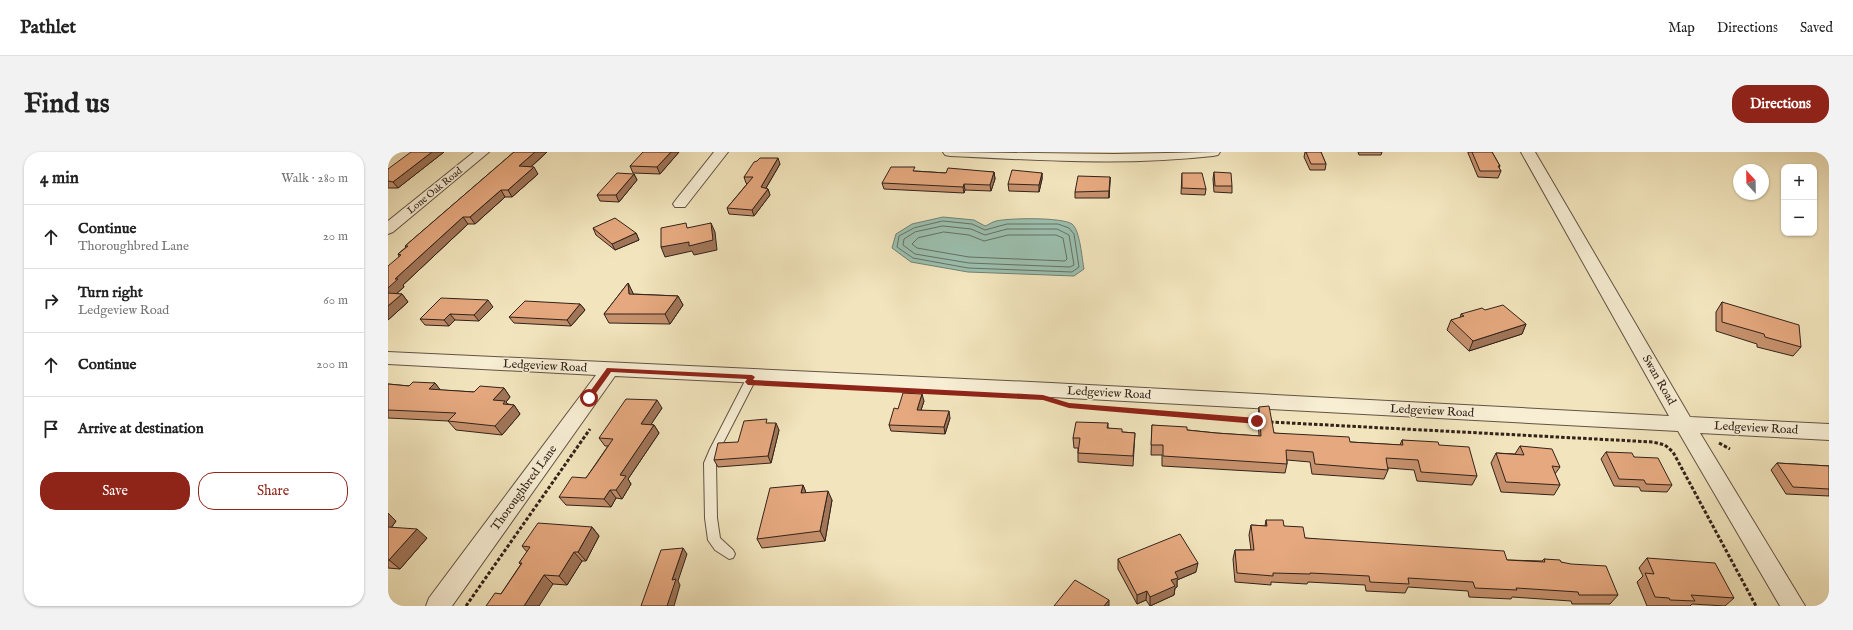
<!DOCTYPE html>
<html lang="en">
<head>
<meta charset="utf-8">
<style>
	:root { --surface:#fff; --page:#f2f2f2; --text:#222; --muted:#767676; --line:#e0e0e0; --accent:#8f2418 }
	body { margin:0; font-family:"IM FELL English",serif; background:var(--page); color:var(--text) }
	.controls { position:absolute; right:12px; top:12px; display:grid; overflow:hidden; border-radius:8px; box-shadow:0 1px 3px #0004 }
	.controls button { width:36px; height:36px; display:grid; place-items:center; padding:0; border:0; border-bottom:1px solid var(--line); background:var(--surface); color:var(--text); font:20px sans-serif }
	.compass { position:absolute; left:1345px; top:12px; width:36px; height:36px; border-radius:50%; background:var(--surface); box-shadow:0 1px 3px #0004; rotate:338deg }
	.stop { position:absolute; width:12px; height:12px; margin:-9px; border:3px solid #8f2418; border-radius:50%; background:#fff }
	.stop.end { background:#8f2418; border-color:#fff; box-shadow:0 1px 4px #0008 }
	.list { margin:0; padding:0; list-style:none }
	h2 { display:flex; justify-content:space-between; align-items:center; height:52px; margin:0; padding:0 16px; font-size:17px }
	h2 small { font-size:13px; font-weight:400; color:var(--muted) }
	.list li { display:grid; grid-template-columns:26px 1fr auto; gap:12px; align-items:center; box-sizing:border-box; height:64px; padding:0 16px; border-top:1px solid var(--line) }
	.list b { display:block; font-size:15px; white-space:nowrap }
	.list p { margin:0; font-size:13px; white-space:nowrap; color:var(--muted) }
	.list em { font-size:13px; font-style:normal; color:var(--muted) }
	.actions { display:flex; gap:8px; padding:12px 16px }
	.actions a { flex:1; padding:9px 0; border:1px solid var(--accent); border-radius:16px; text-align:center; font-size:14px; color:var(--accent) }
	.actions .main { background:var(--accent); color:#fff }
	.icon { flex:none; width:22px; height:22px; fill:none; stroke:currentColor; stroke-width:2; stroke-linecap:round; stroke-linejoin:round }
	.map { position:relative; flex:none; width:1441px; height:454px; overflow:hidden; border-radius:16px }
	header { display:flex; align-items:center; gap:24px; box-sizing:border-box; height:56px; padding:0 20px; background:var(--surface); border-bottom:1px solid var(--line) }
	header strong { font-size:19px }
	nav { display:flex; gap:22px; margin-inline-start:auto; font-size:14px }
	.intro { display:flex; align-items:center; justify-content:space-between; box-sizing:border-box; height:96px; padding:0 24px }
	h1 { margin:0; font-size:28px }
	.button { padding:10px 18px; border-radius:16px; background:var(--accent); color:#fff; font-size:14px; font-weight:700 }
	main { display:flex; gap:24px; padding:0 24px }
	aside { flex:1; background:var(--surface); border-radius:16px; box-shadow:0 1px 3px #0004 }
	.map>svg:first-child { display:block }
	.water { fill:#9bbfae; stroke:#718073 }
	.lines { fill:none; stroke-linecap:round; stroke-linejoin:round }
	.shore { stroke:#667064; stroke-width:1 }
	.lane-casing { stroke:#625343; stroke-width:2 }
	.street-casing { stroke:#625343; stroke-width:2 }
	.path { stroke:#32221a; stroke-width:3; stroke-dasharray:3.5 2; stroke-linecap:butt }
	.lane { fill:#f7eed4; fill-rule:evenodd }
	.street { fill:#f7eed4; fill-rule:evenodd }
	.wall { fill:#c6916d; stroke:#32221a }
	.shaded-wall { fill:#a17659; stroke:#32221a }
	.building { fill:#e6a97f; stroke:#32221a }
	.route { fill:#8f2418 }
	.labels { text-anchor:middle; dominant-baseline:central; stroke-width:3; stroke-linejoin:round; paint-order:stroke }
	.far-street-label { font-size:10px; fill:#32221a; stroke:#f7eed4 }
	.street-label { font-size:12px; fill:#32221a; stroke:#f7eed4 }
</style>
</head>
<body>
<header>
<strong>Pathlet</strong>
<nav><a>Map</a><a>Directions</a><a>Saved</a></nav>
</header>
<div class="intro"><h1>Find us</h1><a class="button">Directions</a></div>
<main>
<aside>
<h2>4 min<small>Walk · 280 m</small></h2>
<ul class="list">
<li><svg class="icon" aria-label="ahead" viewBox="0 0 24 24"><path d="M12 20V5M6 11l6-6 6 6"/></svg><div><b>Continue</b><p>Thoroughbred Lane</p></div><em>20 m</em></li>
<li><svg class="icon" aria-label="right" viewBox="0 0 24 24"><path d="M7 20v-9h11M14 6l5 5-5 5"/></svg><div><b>Turn right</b><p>Ledgeview Road</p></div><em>60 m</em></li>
<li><svg class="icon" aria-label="ahead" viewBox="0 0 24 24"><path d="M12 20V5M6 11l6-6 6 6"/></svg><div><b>Continue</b></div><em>200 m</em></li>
<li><svg class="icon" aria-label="arrive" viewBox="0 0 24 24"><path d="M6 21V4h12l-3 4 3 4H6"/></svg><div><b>Arrive at destination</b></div></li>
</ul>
<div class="actions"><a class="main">Save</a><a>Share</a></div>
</aside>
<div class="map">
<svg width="1441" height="454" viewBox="0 0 1441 454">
	<rect width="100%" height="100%" fill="#f2e5bd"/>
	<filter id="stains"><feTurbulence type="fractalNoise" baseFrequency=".005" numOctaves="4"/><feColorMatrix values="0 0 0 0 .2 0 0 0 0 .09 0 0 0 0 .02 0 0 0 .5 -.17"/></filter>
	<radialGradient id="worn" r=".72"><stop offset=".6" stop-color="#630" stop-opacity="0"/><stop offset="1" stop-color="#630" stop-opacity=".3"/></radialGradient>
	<path class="water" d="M 555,65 L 586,68 L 597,74 C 600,73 604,70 608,69 C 621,66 674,65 684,72 C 692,78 694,107 696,117 L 686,124 L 580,120 L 523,110 L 504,96 L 508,82 L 524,72 Z"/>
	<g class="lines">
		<g class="shore">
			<path d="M 555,69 L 584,72 L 597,78 L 619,72 L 670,72 L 681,76 L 686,82 L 691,115 L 684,120 L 580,116 L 525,106 L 509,95 L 511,84 L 526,76 Z"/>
			<path d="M 555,74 L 583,77 L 597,83 L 619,77 L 669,77 L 681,83 L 686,113 L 682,115 L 581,111 L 527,102 L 515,93 L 516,87 L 527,80 Z"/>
			<path d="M 556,80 L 581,83 L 596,89 L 620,83 L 668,83 L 675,86 L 679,107 L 677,109 L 581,105 L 529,96 L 524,92 L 530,86 Z"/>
		</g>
		<g class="lane-casing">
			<path id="lane" d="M 364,221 L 369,225 L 332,297 L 328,311 L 329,366 L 332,386 L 345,398 L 347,402 L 345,406 L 341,407 L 327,398 L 320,388 L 317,366 L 316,311 L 322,297 L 359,225 Z"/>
		</g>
		<g class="street-casing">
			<g id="street">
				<path d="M 86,0 L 101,0 L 5,80 L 0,82 L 0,69 Z"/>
				<path d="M 326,0 L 340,0 L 297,55 L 287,55 L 285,52 L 287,49 Z"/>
				<path d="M 555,0 L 726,2 L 832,0 L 830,3 L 825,4 C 737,14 650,8 562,4 L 557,3 Z"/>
				<path d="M 1133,0 L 1147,0 L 1302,265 L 1441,272 L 1441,288 L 1312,281 L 1417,454 L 1392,454 L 1290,279 L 663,245 L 227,224 L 64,454 L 38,454 L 41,446 L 208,223 L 0,212 L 0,200 L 663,231 L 1281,264 Z"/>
			</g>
		</g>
		<g class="path">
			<path d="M 762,261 L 873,269"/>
			<path d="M 882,270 L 1265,290 L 1277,293 L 1285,300 L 1368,454"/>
			<path d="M 1331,291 L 1342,297"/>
			<path d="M 78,454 L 202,277"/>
		</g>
		<use href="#lane" class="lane"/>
		<use href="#street" class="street"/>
	</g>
	<g class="wall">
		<path d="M 56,0 L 10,36 L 0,36 L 0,17 Z"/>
		<path d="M 126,0 L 159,0 L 143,15 L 150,22 L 124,45 L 117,45 L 87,72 L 80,72 L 15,133 L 16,135 L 8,142 L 14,142 L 20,150 L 0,168 L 11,104 L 10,102 L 18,95 L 17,94 Z"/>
		<path d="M 291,0 L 272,22 L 245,21 L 242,14 Z"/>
		<path d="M 917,0 L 933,0 L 938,12 L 937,18 L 922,18 L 916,5 Z"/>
		<path d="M 970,0 L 994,0 L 993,3 L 971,3 Z"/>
		<path d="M 1080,0 L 1104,0 L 1112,14 L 1111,16 L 1113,19 L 1110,26 L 1090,25 L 1080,1 Z"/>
		<path d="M 392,12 L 378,36 L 380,37 L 382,43 L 366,64 L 341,62 L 339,56 L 359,32 L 358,31 L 356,25 Z"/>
		<path d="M 527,19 L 558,21 L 606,20 L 607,27 L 603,39 L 577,38 L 576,41 L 496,37 L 494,31 Z"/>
		<path d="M 826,20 L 844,34 L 844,41 L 826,40 L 825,27 Z"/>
		<path d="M 654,21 L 654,27 L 651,40 L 621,39 L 620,32 Z"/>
		<path d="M 794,21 L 818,37 L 817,43 L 793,42 Z"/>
		<path d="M 246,22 L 249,28 L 231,50 L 212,49 L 209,43 Z"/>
		<path d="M 722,25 L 721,46 L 687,46 L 687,40 Z"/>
		<path d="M 205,76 L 248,81 L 251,88 L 227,98 L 208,83 Z"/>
		<path d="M 240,131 L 245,142 L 290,144 L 295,153 L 282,172 L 221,171 L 216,162 Z"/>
		<path d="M 1334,150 L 1413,195 L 1405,204 L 1369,195 L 1369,192 L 1328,179 L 1328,160 Z"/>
		<path d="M 192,152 L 197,158 L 183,174 L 126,171 L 121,165 Z"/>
		<path d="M 105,155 L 91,169 L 67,168 L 61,174 L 37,173 L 32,167 Z"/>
		<path d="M 1073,162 L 1138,172 L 1134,182 L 1081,199 L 1059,178 L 1063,168 L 1072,166 Z"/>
		<path d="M 47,231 L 52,238 L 86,240 L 116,236 L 122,245 L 118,250 L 120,252 L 126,253 L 132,262 L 114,283 L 68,278 L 60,269 L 0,266 L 0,232 L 21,234 Z"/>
		<path d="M 536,249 L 533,258 L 562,266 L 557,282 L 503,279 L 501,273 L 510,257 Z"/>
		<path d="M 871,255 L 886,281 L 962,290 L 1012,293 L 1014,288 L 1051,293 L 1089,324 L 1084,333 L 1029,329 L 1026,318 L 1000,316 L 1000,318 L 996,327 L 924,322 L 922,310 L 899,308 L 899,312 L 897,321 L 774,314 L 774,303 L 763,303 L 764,273 L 799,278 L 828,281 L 871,284 L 870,265 Z"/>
		<path d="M 274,256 L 263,272 L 266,273 L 271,281 L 240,327 L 243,332 L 234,347 L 228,346 L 223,355 L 178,353 L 171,345 L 198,326 L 220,294 L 217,294 L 211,286 Z"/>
		<path d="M 381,271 L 391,278 L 383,311 L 330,315 L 326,308 L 350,290 Z"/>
		<path d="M 720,271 L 720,276 L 734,280 L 747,281 L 745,314 L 690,310 L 690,296 L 686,296 L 685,286 Z"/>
		<path d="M 1132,294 L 1172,315 L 1167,322 L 1172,333 L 1166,343 L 1113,340 L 1103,311 L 1108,301 L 1127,302 Z"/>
		<path d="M 1218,300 L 1246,305 L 1284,333 L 1279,340 L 1253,339 L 1251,335 L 1226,334 L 1213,307 Z"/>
		<path d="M 1389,311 L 1441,314 L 1441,344 L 1398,342 L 1383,318 Z"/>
		<path d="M 415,333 L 418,341 L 444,348 L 437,389 L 374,396 L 369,387 Z"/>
		<path d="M 0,361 L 8,369 L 3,376 L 39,386 L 12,417 L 0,416 Z"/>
		<path d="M 878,368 L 896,374 L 917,386 L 1119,408 L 1154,409 L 1156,407 L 1173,410 L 1230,443 L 1222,452 L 1184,452 L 1183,449 L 1124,445 L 1123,447 L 1081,445 L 1080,439 L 1020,435 L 1017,441 L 978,439 L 977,433 L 920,430 L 919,432 L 883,430 L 883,433 L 847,430 L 845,407 L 847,398 L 863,398 L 861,383 L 863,373 L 877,374 Z"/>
		<path d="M 204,375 L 211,384 L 198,409 L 194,409 L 179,433 L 165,432 L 113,442 L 133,412 L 131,411 L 139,400 L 134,394 Z"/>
		<path d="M 1259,406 L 1346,446 L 1337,454 L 1304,452 L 1302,454 L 1259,454 L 1249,430 L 1255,424 L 1251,416 Z"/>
		<path d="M 730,407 L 808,420 L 789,428 L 789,435 L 787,436 L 786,443 L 762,454 L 758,448 L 749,452 L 730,417 Z"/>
	</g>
	<g class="shaded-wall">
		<path d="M 44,0 L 56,0 L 10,36 L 5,30 Z"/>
		<path d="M 147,0 L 159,0 L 135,22 L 131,14 Z"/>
		<path d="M 283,0 L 291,0 L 272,22 L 269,15 Z"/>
		<path d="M 390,6 L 392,12 L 375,41 L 373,35 Z"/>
		<path d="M 146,15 L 150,22 L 124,45 L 120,38 Z"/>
		<path d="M 606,20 L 607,27 L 603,39 L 602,33 Z"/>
		<path d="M 654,21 L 654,27 L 651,40 L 651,33 Z"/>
		<path d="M 246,22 L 249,28 L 231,50 L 228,43 Z"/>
		<path d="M 722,25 L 722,31 L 721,46 L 721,39 Z"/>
		<path d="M 576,32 L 577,38 L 576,41 L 575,35 Z"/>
		<path d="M 380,37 L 382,43 L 366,64 L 364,58 Z"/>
		<path d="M 113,38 L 117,45 L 87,72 L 82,65 Z"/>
		<path d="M 75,65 L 80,72 L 15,133 L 16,135 L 0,149 L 0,136 L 7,127 Z"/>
		<path d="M 323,71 L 327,80 L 329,98 L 306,103 L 304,99 L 277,105 L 273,95 Z"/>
		<path d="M 248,81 L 251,88 L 227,98 L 224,92 Z"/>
		<path d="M 240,131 L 245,141 L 246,151 L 241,142 Z"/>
		<path d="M 14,142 L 20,150 L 0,168 L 0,154 Z"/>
		<path d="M 290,144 L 295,153 L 282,172 L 277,162 Z"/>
		<path d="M 100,148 L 105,155 L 91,169 L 86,163 Z"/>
		<path d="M 192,152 L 197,158 L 183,174 L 179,168 Z"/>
		<path d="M 62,162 L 67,168 L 61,174 L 56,168 Z"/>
		<path d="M 1138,172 L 1134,182 L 1081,199 L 1085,189 Z"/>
		<path d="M 47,231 L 54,240 L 41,237 Z"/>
		<path d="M 116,236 L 122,245 L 118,250 L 123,256 L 126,253 L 132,262 L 114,283 L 107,274 L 105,248 Z"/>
		<path d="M 534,242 L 536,249 L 531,264 L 529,258 Z"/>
		<path d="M 269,248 L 274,256 L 258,280 L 253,272 Z"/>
		<path d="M 561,259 L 562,266 L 557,282 L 556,275 Z"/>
		<path d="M 388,271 L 391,278 L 383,311 L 380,304 Z"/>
		<path d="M 266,273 L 271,281 L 240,327 L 243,332 L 234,347 L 228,338 L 232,323 Z"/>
		<path d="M 415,333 L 419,343 L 413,341 Z"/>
		<path d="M 222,338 L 228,346 L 223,355 L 216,347 Z"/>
		<path d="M 440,339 L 444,348 L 437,389 L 432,379 Z"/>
		<path d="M 0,361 L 8,369 L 0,380 Z"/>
		<path d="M 204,375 L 211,384 L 198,409 L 190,400 Z"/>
		<path d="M 29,377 L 39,386 L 12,417 L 1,408 Z"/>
		<path d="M 295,396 L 299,402 L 290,429 L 292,433 L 286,454 L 279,454 L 284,428 Z"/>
		<path d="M 186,400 L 194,409 L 179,433 L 171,424 Z"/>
		<path d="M 810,411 L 808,420 L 789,428 L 789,435 L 787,436 L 786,443 L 762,454 L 762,445 L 783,428 L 787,420 Z"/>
		<path d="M 156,423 L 165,432 L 151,454 L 136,454 Z"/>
		<path d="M 759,439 L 758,448 L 749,452 L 749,443 Z"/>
		<path d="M 721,448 L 721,454 L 716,454 Z"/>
	</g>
	<g class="building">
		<path d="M 23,0 L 44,0 L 5,30 L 0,29 L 0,17 Z"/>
		<path d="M 126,0 L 147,0 L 131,14 L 146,15 L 120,38 L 113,38 L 82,65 L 75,65 L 7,127 L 10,127 L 0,136 L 0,114 L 13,103 L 10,102 L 20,94 L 17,94 Z"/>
		<path d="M 255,0 L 283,0 L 269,15 L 242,14 Z"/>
		<path d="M 918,0 L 933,0 L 938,12 L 923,12 Z"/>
		<path d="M 1084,0 L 1104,0 L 1112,14 L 1110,14 L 1113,19 L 1092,19 Z"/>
		<path d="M 372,6 L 390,6 L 373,35 L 380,37 L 364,58 L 339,56 L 365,25 L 356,25 L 366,10 L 369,9 Z"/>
		<path d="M 503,15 L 527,15 L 525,19 L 558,21 L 560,16 L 606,20 L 602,33 L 576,32 L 575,35 L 494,31 Z"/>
		<path d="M 624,18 L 654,21 L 651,33 L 620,32 Z"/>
		<path d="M 826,20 L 843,21 L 844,34 L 827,34 Z"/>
		<path d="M 229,21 L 246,22 L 228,43 L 209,43 Z"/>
		<path d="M 794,21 L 814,21 L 818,37 L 794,36 Z"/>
		<path d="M 690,24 L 722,25 L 721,39 L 687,40 Z"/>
		<path d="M 227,66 L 248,81 L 224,92 L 205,76 Z"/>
		<path d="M 298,71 L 299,76 L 323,71 L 325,88 L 301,94 L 301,90 L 273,95 L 273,76 Z"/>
		<path d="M 240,131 L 241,142 L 290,144 L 277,162 L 216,162 Z"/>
		<path d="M 0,141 L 14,142 L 0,154 Z"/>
		<path d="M 53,146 L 100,148 L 86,163 L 62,162 L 56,168 L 32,167 Z"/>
		<path d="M 137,149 L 192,152 L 179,168 L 121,165 Z"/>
		<path d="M 1334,150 L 1411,173 L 1413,195 L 1377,185 L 1376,182 L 1334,170 Z"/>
		<path d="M 1115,153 L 1138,172 L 1085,189 L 1063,168 L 1076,164 L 1073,162 L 1094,156 L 1097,158 Z"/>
		<path d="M 25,230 L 47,231 L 41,237 L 86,240 L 92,234 L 116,236 L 105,248 L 117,249 L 115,252 L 126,253 L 107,274 L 60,269 L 68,261 L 0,258 L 0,232 L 21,234 Z"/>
		<path d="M 515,241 L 534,242 L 529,258 L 561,259 L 556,275 L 501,273 L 506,256 L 510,257 Z"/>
		<path d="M 238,247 L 269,248 L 253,272 L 266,273 L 232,323 L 238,324 L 228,338 L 222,338 L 216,347 L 171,345 L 184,325 L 198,326 L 208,312 L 225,287 L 211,286 Z"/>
		<path d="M 881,254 L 886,281 L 961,285 L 962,290 L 1015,293 L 1014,288 L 1050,290 L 1051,293 L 1081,295 L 1089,324 L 1033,320 L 1030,308 L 998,306 L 1000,318 L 927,312 L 925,300 L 898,298 L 899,312 L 775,304 L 775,293 L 763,293 L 764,273 L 799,275 L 799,278 L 828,281 L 873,284 L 871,255 Z"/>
		<path d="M 379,267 L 378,271 L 388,271 L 380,304 L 326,308 L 330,291 L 350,290 L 356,269 Z"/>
		<path d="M 688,270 L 720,271 L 719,276 L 734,277 L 734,280 L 747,281 L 745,304 L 690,301 L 692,286 L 685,286 Z"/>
		<path d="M 1132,294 L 1164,297 L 1172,315 L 1164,314 L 1172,333 L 1118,330 L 1108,301 L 1136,303 Z"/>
		<path d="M 1218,300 L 1244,301 L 1246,305 L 1270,306 L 1284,333 L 1258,332 L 1256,328 L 1231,327 Z"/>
		<path d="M 1389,311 L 1441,314 L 1441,337 L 1405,335 Z"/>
		<path d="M 415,333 L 413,341 L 440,339 L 432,379 L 369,387 L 382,336 Z"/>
		<path d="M 878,368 L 895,368 L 896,374 L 915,375 L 917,386 L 1116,399 L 1119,408 L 1157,410 L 1156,407 L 1172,408 L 1173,410 L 1183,412 L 1218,414 L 1230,443 L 1191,443 L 1190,440 L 1128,436 L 1129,438 L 1087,436 L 1085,430 L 1020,426 L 1021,432 L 982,430 L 981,424 L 922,421 L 922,422 L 885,421 L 885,424 L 849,421 L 847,398 L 866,398 L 863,373 L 879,374 Z"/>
		<path d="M 150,371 L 204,375 L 190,400 L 186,400 L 171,424 L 156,423 L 136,454 L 98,454 L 107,441 L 113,442 L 134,411 L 131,411 L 142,395 L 134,394 Z"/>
		<path d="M 0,375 L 29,377 L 1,408 L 0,408 Z"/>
		<path d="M 792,382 L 810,411 L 787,420 L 790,426 L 783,428 L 787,434 L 762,445 L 759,439 L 749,443 L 730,407 Z"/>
		<path d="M 295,396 L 284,428 L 288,427 L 279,454 L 253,454 L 273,398 Z"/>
		<path d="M 1259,406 L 1327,411 L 1346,446 L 1303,443 L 1307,449 L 1282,448 L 1281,446 L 1267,445 L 1257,421 L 1266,422 Z"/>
		<path d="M 687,428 L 721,448 L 716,454 L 666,454 Z"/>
	</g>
	<path class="route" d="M 219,216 L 364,223 L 367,225 L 365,228 L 655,243 L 681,251 L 869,266 L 873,269 L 869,272 L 681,256 L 655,248 L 360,233 L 357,230 L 359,227 L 223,220 L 203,248 L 198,248 L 198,245 Z"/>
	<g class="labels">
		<g class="far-street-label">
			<text transform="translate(47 39) rotate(-39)">Lone Oak Road</text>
		</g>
		<g class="street-label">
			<text transform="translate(157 214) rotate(3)">Ledgeview Road</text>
			<text transform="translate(1271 228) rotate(60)">Swan Road</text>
			<text transform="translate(721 241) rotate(3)">Ledgeview Road</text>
			<text transform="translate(1044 259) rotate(3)">Ledgeview Road</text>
			<text transform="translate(1368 276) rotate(3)">Ledgeview Road</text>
			<text transform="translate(136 336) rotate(-54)">Thoroughbred Lane</text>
		</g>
	</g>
	<rect width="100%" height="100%" filter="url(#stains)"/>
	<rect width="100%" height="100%" fill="url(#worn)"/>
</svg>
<div class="controls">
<button>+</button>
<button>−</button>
</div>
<svg class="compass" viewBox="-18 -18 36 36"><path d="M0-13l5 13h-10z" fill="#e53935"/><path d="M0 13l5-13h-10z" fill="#767676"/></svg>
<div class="stop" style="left:201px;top:246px"></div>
<div class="stop end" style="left:869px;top:269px"></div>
</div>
</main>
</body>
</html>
